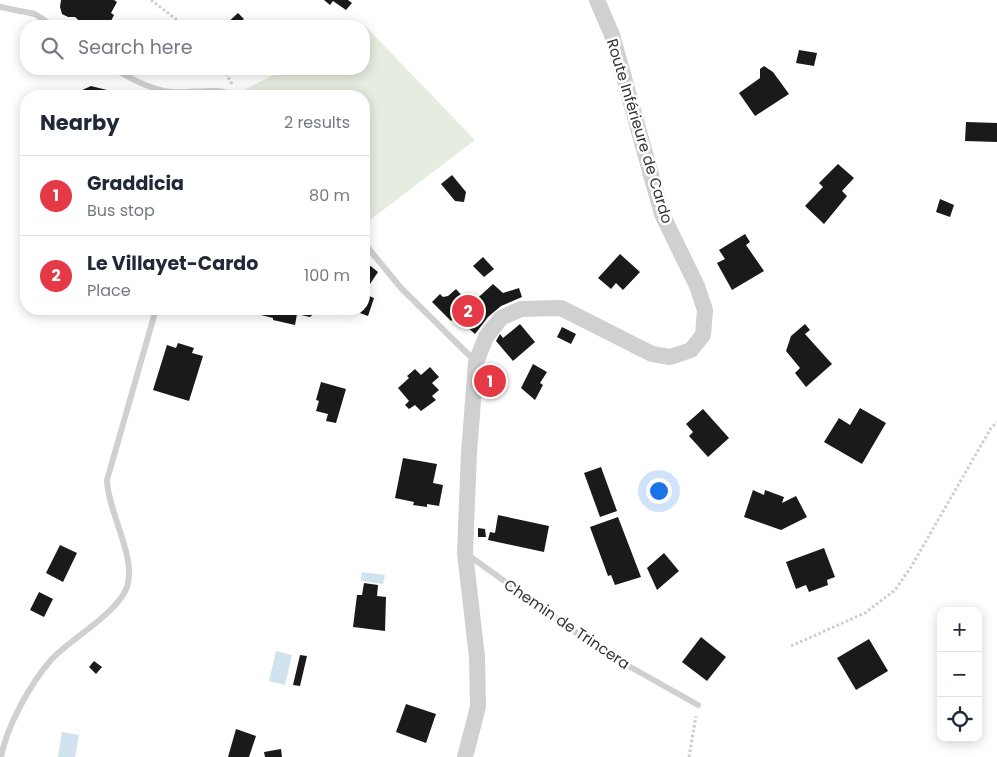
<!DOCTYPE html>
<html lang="en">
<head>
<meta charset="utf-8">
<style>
	:root { --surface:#fff; --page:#f6f6f7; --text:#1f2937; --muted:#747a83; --line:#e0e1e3; --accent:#e63946 }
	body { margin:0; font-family:Poppins,sans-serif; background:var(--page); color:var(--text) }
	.controls { position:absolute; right:15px; bottom:15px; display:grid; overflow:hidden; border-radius:10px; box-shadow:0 2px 12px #0003 }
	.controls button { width:45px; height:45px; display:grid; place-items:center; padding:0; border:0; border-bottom:1px solid var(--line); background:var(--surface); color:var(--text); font:25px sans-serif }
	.you { position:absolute; left:658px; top:490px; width:18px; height:18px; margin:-12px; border:4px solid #fff; border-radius:50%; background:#1a73e8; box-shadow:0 0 0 8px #1a73e833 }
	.badge { display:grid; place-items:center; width:32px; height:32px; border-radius:50%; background:var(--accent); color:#fff; font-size:16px; font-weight:700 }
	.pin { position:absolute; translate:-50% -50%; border:2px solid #fff; box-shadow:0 1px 5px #0006 }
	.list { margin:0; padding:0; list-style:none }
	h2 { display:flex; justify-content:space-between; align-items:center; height:65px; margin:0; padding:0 20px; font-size:21px }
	h2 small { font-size:16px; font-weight:400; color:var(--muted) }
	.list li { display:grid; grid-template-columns:32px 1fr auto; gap:15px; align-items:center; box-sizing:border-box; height:80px; padding:0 20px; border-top:1px solid var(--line) }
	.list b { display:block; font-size:19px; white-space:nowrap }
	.list p { margin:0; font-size:16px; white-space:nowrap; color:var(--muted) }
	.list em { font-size:16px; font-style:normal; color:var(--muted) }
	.icon { flex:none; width:28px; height:28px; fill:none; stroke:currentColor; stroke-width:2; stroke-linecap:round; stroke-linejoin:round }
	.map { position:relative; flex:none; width:997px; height:757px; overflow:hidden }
	.search { position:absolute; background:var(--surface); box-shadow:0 2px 12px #0003; left:20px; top:20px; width:350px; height:55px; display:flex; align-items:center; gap:12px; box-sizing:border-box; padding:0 18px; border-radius:20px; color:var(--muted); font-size:19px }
	.panel { position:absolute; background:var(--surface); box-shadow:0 2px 12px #0003; left:20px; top:90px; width:350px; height:225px; border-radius:20px }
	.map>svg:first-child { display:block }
	.green { fill:#e6ecdf }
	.water { fill:#cfe2ee }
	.building { fill:#1a1a1a }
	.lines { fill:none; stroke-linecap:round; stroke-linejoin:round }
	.path { stroke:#cdcdcd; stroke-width:3; stroke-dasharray:2.5 2.5; stroke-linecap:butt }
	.service { stroke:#d0d0d0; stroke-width:6 }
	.tertiary { stroke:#d0d0d0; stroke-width:16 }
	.labels { text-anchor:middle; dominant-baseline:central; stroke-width:5; stroke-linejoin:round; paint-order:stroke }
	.street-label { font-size:15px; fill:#333; stroke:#fff }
</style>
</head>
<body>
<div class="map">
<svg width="997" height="757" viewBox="0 0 997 757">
	<rect width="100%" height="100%" fill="#fff"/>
	<path class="green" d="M 366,27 L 475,140 L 370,220 L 364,213 L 364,96 L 254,96 L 246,89 L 285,69 L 364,69 L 364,28 Z"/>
	<g class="water">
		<path d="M 362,572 L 385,575 L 383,584 L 361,581 Z"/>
		<path d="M 276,651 L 292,655 L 285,685 L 269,681 Z"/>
		<path d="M 62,732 L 79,735 L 75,757 L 58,757 Z"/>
	</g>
	<g class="building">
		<path d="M 61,0 L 114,0 L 117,2 L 111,13 L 114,15 L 110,23 L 106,21 L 103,26 L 85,26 L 75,17 L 68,17 L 62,14 L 60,7 Z"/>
		<path d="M 324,0 L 348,0 L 352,3 L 346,10 L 333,1 L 330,5 Z"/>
		<path d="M 238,13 L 244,19 L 241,21 L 246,26 L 226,26 L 225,25 Z"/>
		<path d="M 799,50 L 817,53 L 814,66 L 796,63 Z"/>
		<path d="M 764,66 L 773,72 L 789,94 L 755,116 L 739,93 L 760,78 L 760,69 Z"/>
		<path d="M 91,86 L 119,93 L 119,96 L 79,96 L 80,91 Z"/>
		<path d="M 966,122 L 997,123 L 997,142 L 965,141 Z"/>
		<path d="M 838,164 L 854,178 L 842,191 L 847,196 L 824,224 L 805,206 L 823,187 L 819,183 Z"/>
		<path d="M 452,175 L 466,192 L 464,202 L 455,201 L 441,184 Z"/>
		<path d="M 940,199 L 954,205 L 950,217 L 936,212 Z"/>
		<path d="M 745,234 L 750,242 L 746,245 L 764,271 L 732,290 L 717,263 L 725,259 L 719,250 Z"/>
		<path d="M 620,254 L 640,272 L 623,290 L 616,283 L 611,289 L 598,278 Z"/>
		<path d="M 483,257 L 494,269 L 484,277 L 473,266 Z"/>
		<path d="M 368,264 L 378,272 L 370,284 L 364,280 L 364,270 Z"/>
		<path d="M 493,284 L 503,293 L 519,288 L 522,297 L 501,306 L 488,317 L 475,334 L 456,317 L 451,321 L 432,302 L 440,294 L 443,297 L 448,296 L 456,289 L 470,305 Z"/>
		<path d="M 367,295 L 374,298 L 368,316 L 360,313 L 364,309 Z"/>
		<path d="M 319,309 L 310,317 L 297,314 L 295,325 L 273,320 L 273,318 L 261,315 L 262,312 L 252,310 Z"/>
		<path d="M 520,324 L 535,342 L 513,361 L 496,341 L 500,334 L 503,338 Z"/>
		<path d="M 805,324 L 810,330 L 805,334 L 832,364 L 806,387 L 795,373 L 800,368 L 786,351 L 791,336 Z"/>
		<path d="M 562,327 L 576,334 L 571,344 L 557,337 Z"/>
		<path d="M 178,343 L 194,348 L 192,353 L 203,356 L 189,401 L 153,390 L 167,345 L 176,348 Z"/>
		<path d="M 533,364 L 547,372 L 540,383 L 543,385 L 535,400 L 521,388 Z"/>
		<path d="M 430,367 L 439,377 L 432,383 L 439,390 L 432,396 L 436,400 L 421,411 L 415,405 L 409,409 L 405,405 L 409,401 L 398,388 L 409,378 L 407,376 L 415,369 L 421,375 Z"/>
		<path d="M 321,382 L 346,389 L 336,423 L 326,421 L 328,414 L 316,411 L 319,401 L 316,400 Z"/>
		<path d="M 860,408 L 886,423 L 862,464 L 824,442 L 839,418 L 850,425 Z"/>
		<path d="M 703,409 L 729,438 L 708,457 L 689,436 L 693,432 L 686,424 Z"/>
		<path d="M 403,458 L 437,464 L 433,483 L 443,485 L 439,506 L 427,504 L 427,507 L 413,505 L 414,502 L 395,498 Z"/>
		<path d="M 601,467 L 617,511 L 600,517 L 584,473 Z"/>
		<path d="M 753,490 L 764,495 L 765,490 L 784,497 L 782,503 L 796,496 L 807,517 L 781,530 L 744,517 Z"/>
		<path d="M 498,515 L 549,526 L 544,552 L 488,540 L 490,532 L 495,533 Z"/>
		<path d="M 618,517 L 641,577 L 615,585 L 611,575 L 608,576 L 590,527 Z"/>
		<path d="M 478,528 L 485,529 L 486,537 L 478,537 Z"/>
		<path d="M 60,545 L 77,553 L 63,582 L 46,573 Z"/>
		<path d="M 824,548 L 835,577 L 827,580 L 828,585 L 809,592 L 806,585 L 796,589 L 786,562 Z"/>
		<path d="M 664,553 L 679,571 L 657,590 L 647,568 Z"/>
		<path d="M 364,583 L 378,585 L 377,596 L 386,597 L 385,631 L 353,627 L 357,595 L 362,595 Z"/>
		<path d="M 39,592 L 53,599 L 44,617 L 30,610 Z"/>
		<path d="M 701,637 L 726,657 L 707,681 L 682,662 Z"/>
		<path d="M 869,639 L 888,671 L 856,690 L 837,658 Z"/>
		<path d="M 300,655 L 307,656 L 300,686 L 293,685 Z"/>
		<path d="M 94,661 L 102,667 L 96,674 L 89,667 Z"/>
		<path d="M 406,704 L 436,714 L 426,743 L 396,732 Z"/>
		<path d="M 236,729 L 256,736 L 249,757 L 228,757 Z"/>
		<path d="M 281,749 L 282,757 L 265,757 L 264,752 Z"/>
	</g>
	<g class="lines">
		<g class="path">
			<path d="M 151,0 L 185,26"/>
			<path d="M 223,69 L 232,84"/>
			<path d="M 791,646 L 865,613 L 895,590 L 911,567 L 991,428 L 997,422"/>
			<path d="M 689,757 L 696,716"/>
		</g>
		<g class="service">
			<path d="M 0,7 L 35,14 L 53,26"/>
			<path d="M 115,69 C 131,79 154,91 173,92 C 193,94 216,86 235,96"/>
			<path d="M 364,243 L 401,288 L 476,362"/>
			<path d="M 468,555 L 602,651 L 698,705"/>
			<path d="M 1,757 C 7,726 30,684 51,660 C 70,639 118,613 127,587 C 137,557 108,513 107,480 L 156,309"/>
		</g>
		<path class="tertiary" d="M 465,757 L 478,707 L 477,657 L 465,553 L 469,453 L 476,362 L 486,337 L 501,318 L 521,309 L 561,308 L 652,354 L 670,357 L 691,350 L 703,335 L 705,310 L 697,286 L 662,214 L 612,35 L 597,0"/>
	</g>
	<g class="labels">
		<g class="street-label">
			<text transform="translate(640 131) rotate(73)">Route Inférieure de Cardo</text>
			<text transform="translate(567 624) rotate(34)">Chemin de Trincera</text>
		</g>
	</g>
</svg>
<div class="controls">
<button>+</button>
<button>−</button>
<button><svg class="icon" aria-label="locate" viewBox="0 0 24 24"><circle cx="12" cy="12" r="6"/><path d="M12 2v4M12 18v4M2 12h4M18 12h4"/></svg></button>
</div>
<div class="you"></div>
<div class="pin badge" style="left:490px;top:381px">1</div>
<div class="pin badge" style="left:468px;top:311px">2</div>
<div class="search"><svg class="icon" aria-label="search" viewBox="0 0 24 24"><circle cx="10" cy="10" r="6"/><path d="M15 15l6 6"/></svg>Search here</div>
<section class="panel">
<h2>Nearby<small>2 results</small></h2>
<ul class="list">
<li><span class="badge">1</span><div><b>Graddicia</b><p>Bus stop</p></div><em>80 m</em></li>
<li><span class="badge">2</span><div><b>Le Villayet-Cardo</b><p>Place</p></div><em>100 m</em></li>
</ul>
</section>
</div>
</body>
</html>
